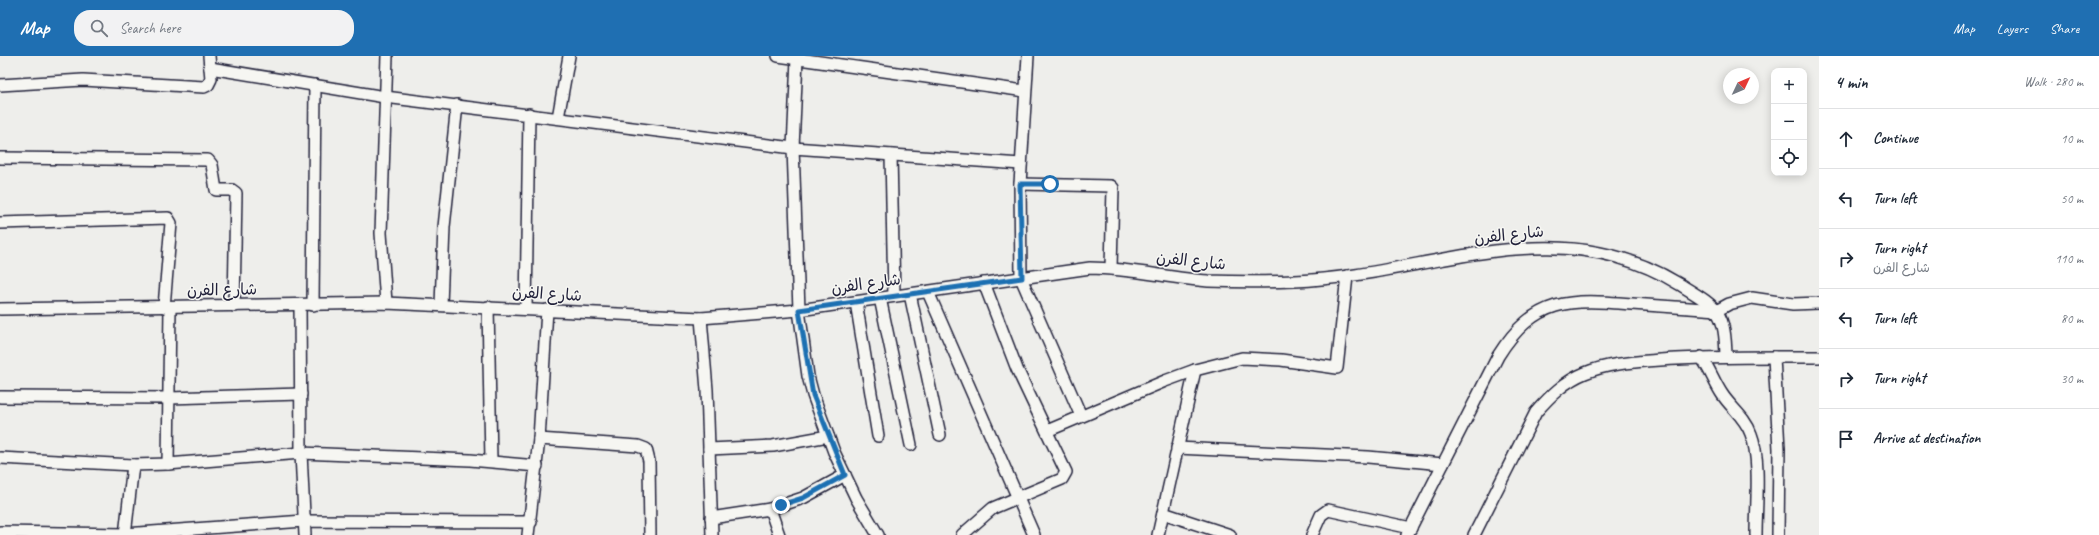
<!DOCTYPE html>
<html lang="en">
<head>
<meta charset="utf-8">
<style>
	:root { --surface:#fff; --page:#f2f2f3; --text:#1f2937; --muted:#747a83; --line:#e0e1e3; --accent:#1f6fb2 }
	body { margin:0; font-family:Caveat,"Playpen Sans Arabic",sans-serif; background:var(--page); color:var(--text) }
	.controls { position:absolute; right:12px; top:12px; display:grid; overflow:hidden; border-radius:8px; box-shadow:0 2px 10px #0003 }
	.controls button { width:36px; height:36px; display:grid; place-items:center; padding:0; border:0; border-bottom:1px solid var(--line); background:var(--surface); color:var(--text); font:20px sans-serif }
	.compass { position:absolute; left:1723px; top:12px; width:36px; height:36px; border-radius:50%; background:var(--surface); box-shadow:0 2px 10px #0003; rotate:46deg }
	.stop { position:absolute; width:12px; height:12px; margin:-9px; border:3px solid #1f6fb2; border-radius:50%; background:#fff }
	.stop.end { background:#1f6fb2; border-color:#fff; box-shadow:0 1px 4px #0008 }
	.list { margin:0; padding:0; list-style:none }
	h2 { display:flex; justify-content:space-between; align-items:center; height:52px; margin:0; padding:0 16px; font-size:17px }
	h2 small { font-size:13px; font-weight:400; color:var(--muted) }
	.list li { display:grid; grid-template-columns:26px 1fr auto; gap:12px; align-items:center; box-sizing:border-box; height:60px; padding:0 16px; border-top:1px solid var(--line) }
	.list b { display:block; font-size:15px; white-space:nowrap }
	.list p { margin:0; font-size:13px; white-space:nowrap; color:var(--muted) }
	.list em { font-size:13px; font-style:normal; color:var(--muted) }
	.icon { flex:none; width:22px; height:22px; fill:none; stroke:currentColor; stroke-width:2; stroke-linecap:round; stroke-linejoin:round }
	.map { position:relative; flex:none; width:1819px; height:479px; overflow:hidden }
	header { display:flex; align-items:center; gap:24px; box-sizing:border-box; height:56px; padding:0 20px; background:var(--accent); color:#fff }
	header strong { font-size:19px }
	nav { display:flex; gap:22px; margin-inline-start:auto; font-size:14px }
	.search { width:280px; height:36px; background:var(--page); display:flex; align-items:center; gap:10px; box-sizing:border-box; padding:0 14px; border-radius:16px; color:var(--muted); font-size:15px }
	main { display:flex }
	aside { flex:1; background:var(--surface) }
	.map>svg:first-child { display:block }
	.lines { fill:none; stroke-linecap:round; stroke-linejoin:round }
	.street-casing { stroke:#22223b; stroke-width:14 }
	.street { stroke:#f6f6f2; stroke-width:11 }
	.route { stroke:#1f6fb2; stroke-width:5 }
	.labels { text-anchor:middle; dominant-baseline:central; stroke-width:3; stroke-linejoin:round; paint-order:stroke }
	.street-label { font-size:16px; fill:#22223b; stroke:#f6f6f2 }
</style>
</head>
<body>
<header>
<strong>Map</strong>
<div class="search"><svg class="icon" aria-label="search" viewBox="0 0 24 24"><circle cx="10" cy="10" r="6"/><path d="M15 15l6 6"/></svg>Search here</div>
<nav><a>Map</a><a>Layers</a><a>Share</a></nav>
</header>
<main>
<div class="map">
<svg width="1819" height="479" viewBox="0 0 1819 479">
	<rect width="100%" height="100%" fill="#eeeeeb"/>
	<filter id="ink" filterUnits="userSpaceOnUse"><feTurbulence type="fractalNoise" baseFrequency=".025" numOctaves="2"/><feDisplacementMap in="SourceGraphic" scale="8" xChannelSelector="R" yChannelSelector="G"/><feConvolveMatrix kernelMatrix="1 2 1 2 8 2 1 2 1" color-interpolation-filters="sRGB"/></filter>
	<g filter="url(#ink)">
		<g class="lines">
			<g class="street-casing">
				<g id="street">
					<path d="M 778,0 L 1025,35"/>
					<path d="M 1028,0 L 1020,128 L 1021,222 L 1081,360"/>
					<path d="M 797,3 L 793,92 L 799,254 L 808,320 L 813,339 L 834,396 L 856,442 L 878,479"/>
					<path d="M 210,12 L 385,41 L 793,92 L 1021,108"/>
					<path d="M 0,29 L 83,24 L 204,31 L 208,29 L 211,23 L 209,0"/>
					<path d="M 558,62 L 569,0"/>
					<path d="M 891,99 L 894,240"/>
					<path d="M 0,102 L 208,104 L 212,109 L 216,134 L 232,134 L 236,137 L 234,250"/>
					<path d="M 1020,128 L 1111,130 L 1113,132 L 1111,212"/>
					<path d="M 0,167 L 168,162 L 171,167 L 164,251"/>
					<path d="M 928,236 L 1034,479"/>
					<path d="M 910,238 L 940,379"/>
					<path d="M 880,242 L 911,389"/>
					<path d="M 856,246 L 878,380"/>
					<path d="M 386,247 L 381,177 L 387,0"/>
					<path d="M 300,249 L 301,397 L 305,479"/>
					<path d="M 313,249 L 315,29"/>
					<path d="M 441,249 L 444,171 L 457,49"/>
					<path d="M 488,251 L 491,405"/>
					<path d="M 0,253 L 386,247 L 701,262 L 799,254 L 1090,212 C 1130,212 1168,222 1208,225 C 1236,226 1266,226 1295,225 C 1427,220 1554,151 1679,228 C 1718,252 1725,254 1726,301"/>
					<path d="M 526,253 L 529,58"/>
					<path d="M 701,262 L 707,334 L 712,479"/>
					<path d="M 1701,301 C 1710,313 1714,326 1722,338 C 1731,352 1745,361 1751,378 C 1761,403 1756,451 1756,479"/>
					<path d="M 1774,301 L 1779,393 L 1778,479"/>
					<path d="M 0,341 L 169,342 L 301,338"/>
					<path d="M 1047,375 L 1165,325 L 1195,314 L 1242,302 L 1281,304 L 1337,312 L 1347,220"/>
					<path d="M 539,383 L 638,390 L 646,393 L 649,405 L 650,479"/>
					<path d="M 1177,392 L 1368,401 L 1443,408"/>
					<path d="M 709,393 L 773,390 L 828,380"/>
					<path d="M 0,402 L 133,409 L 168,408 L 301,397 L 470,404 L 537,410"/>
					<path d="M 168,408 L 170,251"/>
					<path d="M 770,453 L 779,479"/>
					<path d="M 1163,457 L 1230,479"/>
					<path d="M 711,462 L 770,453 L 803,442 L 845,419"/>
					<path d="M 0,476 L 125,478 L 304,465 L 531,466"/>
					<path d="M 125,479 L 133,409"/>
					<path d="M 528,479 L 539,383 L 547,254"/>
					<path d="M 962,479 L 993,452 L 1062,423 L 1066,416 L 1017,313 L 984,227"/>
					<path d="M 1158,479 L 1195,314"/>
					<path d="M 1312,479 L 1321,459 L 1328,454 L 1411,472"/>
					<path d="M 1407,479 L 1498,300 C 1535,241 1570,243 1632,248 C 1661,250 1689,252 1718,254 L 1729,248 L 1752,242 L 1793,248 L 1819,247"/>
					<path d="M 1474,479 L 1536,356 C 1550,340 1565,325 1585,317 C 1609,307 1635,306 1660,304 C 1713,300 1766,301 1819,301"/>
				</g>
			</g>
			<use href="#street" class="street"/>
		</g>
	</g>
	<g class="lines" filter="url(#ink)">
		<path class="route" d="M 781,449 L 803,442 L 845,419 L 813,339 L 799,254 L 1022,222 L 1020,128 L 1050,128"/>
	</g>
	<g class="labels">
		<g class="street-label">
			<text transform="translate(1509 179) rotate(-6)">شارع الفرن</text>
			<text transform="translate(1191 205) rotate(6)">شارع الفرن</text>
			<text transform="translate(866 228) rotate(-8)">شارع الفرن</text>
			<text transform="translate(222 234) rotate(-1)">شارع الفرن</text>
			<text transform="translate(547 238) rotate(3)">شارع الفرن</text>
		</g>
	</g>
</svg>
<div class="controls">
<button>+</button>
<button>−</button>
<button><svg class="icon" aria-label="locate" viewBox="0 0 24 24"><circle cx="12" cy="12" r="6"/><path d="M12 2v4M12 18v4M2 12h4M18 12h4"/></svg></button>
</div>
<svg class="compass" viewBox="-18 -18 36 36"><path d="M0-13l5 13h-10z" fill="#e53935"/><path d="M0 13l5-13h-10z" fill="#747a83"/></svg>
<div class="stop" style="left:1050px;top:128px"></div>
<div class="stop end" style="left:781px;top:449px"></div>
</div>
<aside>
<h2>4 min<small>Walk · 280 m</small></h2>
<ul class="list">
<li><svg class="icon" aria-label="ahead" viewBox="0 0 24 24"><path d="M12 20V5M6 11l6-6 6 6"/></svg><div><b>Continue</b></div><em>10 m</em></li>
<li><svg class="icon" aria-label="left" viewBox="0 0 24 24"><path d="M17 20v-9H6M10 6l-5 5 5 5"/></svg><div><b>Turn left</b></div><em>50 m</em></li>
<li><svg class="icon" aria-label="right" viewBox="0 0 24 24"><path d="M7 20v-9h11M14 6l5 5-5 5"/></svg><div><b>Turn right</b><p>شارع الفرن</p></div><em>110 m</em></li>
<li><svg class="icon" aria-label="left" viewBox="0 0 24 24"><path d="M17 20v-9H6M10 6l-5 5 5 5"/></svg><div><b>Turn left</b></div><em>80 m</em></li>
<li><svg class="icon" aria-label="right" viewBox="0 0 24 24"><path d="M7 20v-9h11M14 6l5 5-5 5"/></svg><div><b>Turn right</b></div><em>30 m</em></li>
<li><svg class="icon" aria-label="arrive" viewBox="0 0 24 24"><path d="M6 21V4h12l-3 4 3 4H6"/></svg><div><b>Arrive at destination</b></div></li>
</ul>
</aside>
</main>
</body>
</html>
